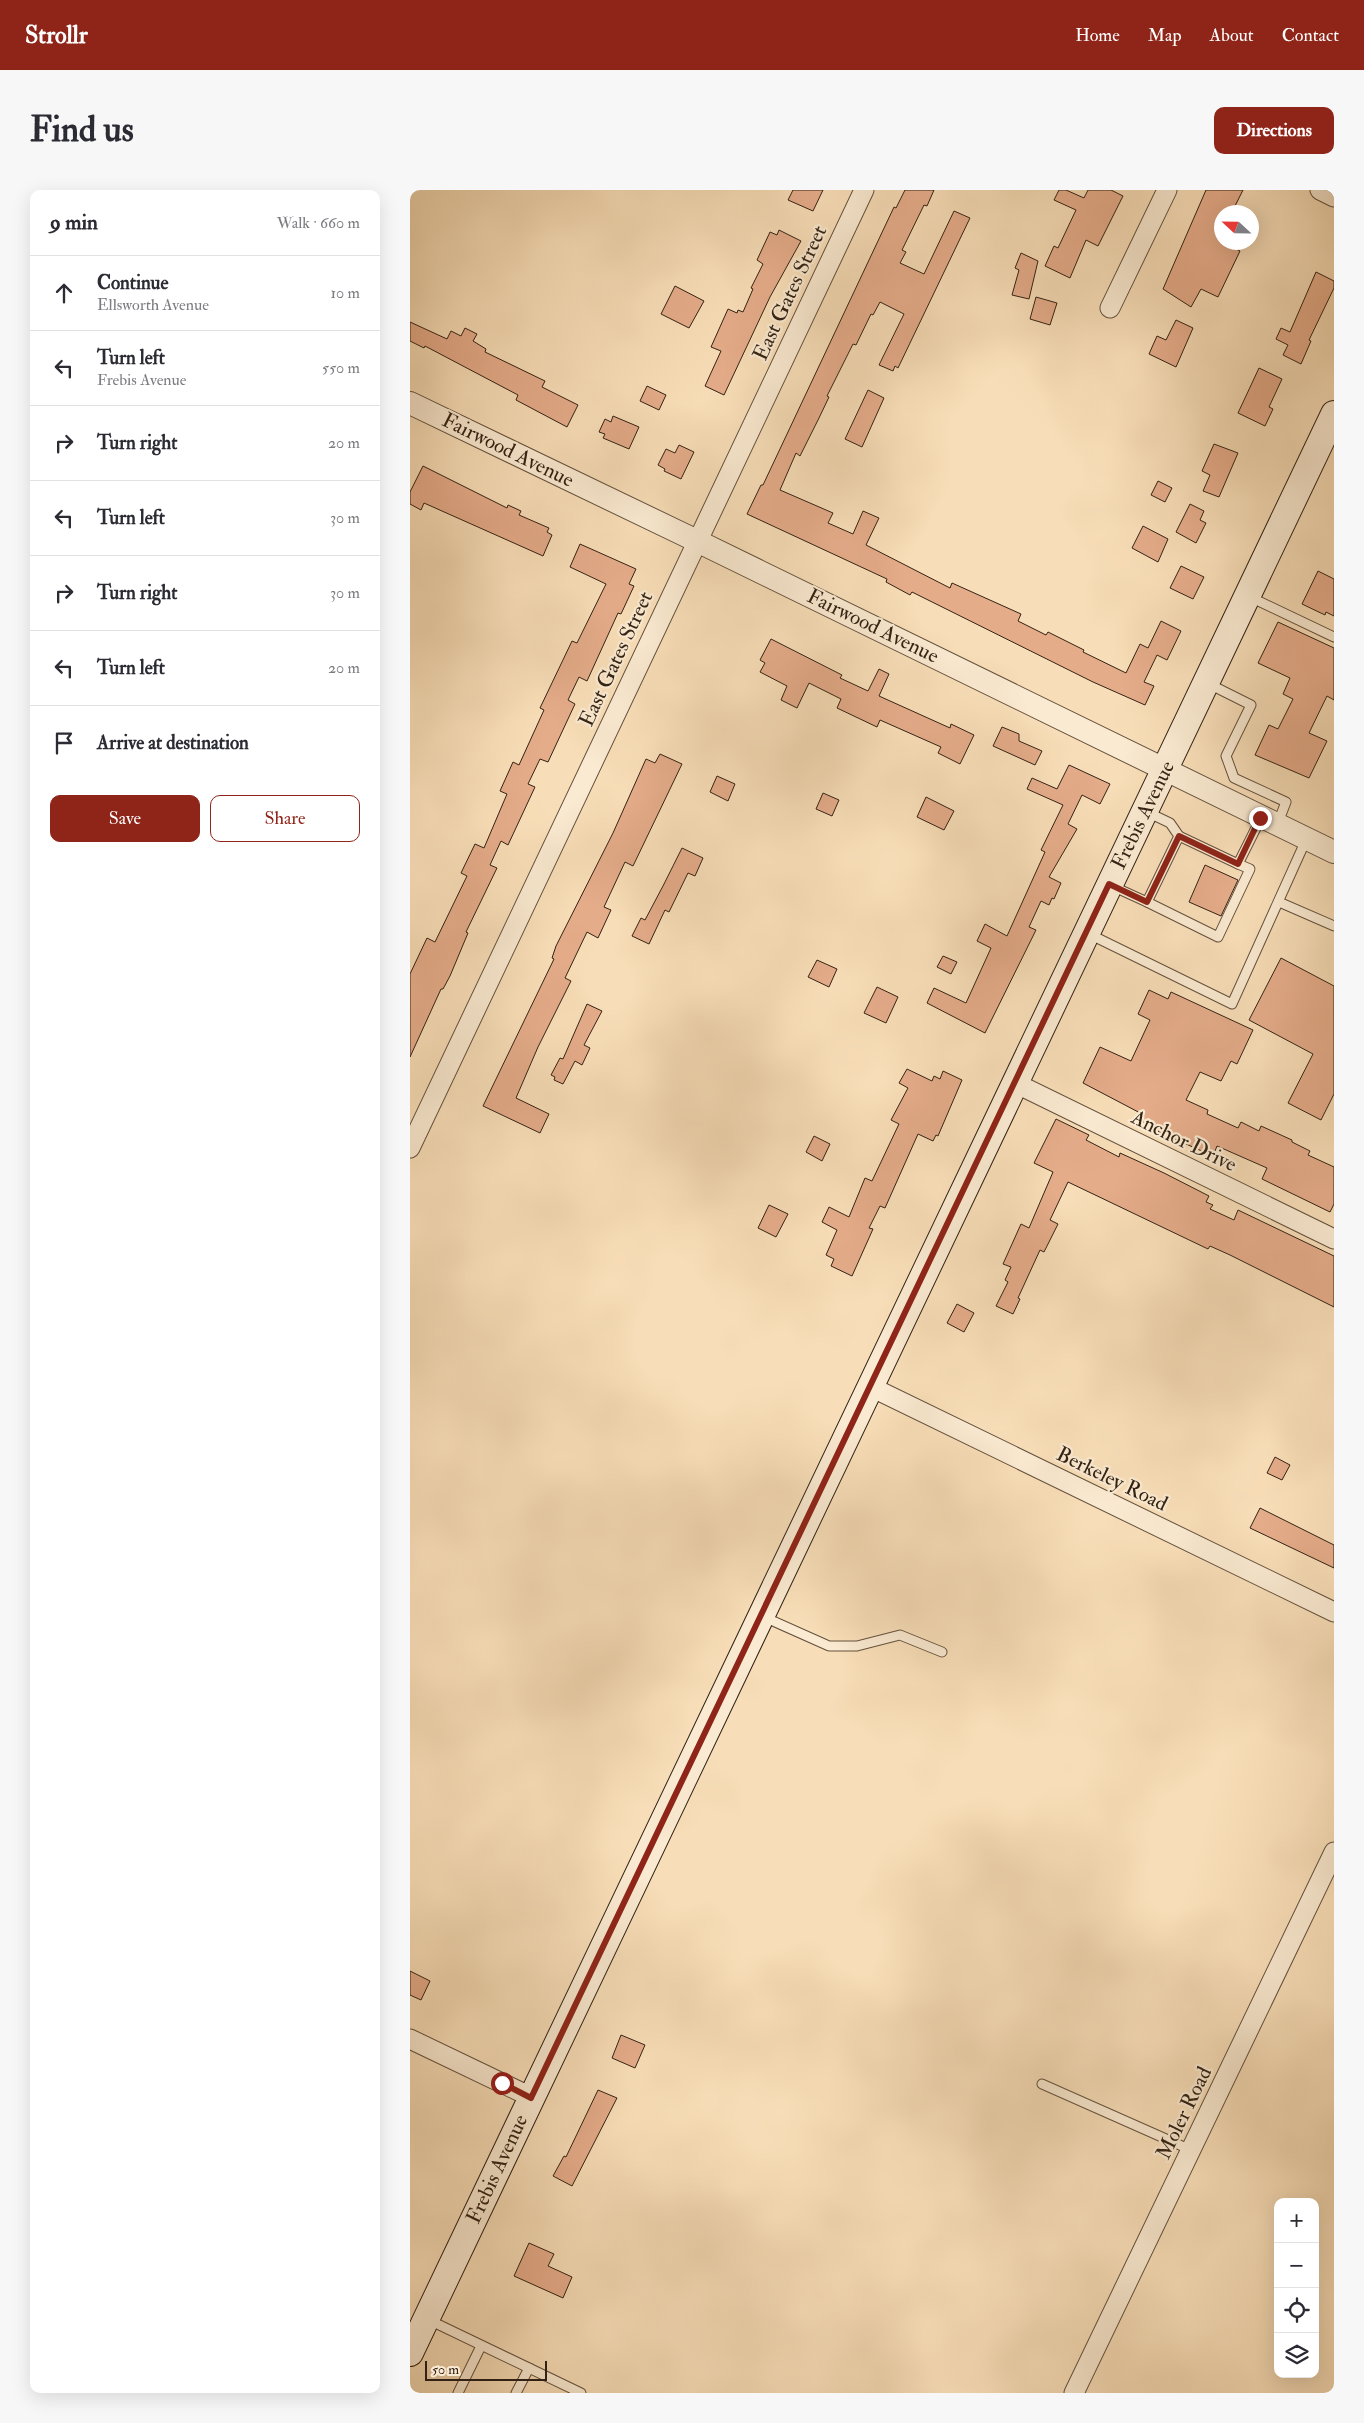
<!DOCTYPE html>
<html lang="en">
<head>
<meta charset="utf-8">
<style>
	:root { --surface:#fff; --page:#f7f7f7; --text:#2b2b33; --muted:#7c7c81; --line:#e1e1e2; --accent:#8f2418 }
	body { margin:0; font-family:"IM FELL Double Pica",serif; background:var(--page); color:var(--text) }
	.controls { position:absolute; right:15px; bottom:15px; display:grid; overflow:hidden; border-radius:10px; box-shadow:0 5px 20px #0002 }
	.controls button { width:45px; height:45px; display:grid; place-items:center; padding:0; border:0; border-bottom:1px solid var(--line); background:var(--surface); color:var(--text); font:25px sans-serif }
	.compass { position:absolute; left:804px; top:15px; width:45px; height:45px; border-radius:50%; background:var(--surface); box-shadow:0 5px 20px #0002; rotate:292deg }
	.scale { position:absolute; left:15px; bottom:12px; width:122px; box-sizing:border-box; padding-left:5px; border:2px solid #332214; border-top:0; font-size:14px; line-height:18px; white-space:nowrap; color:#332214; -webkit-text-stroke:4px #faead1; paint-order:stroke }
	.stop { position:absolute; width:15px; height:15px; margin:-11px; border:4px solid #8f2418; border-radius:50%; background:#fff }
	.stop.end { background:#8f2418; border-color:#fff; box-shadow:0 1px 5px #0008 }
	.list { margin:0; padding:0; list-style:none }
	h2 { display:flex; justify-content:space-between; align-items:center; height:65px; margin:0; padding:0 20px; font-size:21px }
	h2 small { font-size:16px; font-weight:400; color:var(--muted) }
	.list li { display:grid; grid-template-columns:32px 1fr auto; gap:15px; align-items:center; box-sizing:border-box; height:75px; padding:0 20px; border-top:1px solid var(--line) }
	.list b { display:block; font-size:19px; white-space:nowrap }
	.list p { margin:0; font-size:16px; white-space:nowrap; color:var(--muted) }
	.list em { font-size:16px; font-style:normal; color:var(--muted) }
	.actions { display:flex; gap:10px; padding:15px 20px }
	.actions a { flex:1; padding:11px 0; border:1px solid var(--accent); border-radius:10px; text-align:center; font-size:18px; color:var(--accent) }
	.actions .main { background:var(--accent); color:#fff }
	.icon { flex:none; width:28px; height:28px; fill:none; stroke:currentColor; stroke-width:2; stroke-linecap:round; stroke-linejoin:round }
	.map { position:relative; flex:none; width:924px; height:2203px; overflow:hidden; border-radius:10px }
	header { display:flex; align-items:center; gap:30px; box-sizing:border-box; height:70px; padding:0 25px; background:var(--accent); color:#fff }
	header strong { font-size:24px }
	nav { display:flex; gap:28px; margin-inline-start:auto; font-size:18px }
	.intro { display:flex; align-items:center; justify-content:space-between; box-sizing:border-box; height:120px; padding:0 30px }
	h1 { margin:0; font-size:35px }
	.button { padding:12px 22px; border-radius:10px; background:var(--accent); color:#fff; font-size:18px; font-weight:700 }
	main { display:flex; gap:30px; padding:0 30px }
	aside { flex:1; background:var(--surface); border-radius:10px; box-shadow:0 5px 20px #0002 }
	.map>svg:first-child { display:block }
	.building { fill:#e5ac8a; stroke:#332214 }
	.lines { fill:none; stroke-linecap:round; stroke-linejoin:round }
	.service-casing { stroke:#64513d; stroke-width:11 }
	.minor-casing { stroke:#64513d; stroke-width:21 }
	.tertiary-casing { stroke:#64513d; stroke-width:24 }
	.secondary-casing { stroke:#332214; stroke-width:28 }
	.service { stroke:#faead1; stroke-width:9 }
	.minor { stroke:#faead1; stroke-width:19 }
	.tertiary { stroke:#faead1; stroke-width:22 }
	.secondary { stroke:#faead1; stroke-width:26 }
	.route { stroke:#8f2418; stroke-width:6 }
	.labels { text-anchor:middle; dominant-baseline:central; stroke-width:4.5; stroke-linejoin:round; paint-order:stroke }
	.street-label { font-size:21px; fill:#332214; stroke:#faead1 }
</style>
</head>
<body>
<header>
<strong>Strollr</strong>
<nav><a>Home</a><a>Map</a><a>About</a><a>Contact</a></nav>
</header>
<div class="intro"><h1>Find us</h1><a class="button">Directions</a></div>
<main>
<aside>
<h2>9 min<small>Walk · 660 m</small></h2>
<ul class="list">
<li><svg class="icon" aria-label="ahead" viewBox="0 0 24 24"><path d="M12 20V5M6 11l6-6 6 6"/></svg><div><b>Continue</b><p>Ellsworth Avenue</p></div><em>10 m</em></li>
<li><svg class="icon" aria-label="left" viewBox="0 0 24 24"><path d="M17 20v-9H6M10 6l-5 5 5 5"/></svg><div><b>Turn left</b><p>Frebis Avenue</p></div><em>550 m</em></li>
<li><svg class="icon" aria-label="right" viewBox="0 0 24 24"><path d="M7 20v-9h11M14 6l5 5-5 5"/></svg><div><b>Turn right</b></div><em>20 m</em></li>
<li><svg class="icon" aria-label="left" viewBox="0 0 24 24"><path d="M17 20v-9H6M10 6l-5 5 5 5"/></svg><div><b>Turn left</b></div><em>30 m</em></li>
<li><svg class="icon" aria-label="right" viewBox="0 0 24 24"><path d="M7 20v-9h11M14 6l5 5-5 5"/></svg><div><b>Turn right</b></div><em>30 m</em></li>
<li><svg class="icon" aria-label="left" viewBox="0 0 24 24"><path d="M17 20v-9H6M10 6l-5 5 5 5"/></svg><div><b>Turn left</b></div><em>20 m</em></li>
<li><svg class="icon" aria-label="arrive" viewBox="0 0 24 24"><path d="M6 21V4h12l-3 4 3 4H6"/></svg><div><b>Arrive at destination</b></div></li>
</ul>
<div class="actions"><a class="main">Save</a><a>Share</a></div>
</aside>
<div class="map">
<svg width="924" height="2203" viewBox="0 0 924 2203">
	<rect width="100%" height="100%" fill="#f8deb8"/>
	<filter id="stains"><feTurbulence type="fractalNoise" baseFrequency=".004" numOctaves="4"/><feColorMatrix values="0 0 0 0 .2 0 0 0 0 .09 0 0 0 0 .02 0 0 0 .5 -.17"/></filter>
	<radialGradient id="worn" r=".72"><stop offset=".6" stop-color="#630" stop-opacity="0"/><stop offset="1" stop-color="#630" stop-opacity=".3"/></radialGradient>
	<g class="building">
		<path d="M 383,0 L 413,0 L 403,21 L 378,10 Z"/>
		<path d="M 495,0 L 524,0 L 517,16 L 514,15 L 492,60 L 496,62 L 490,73 L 514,84 L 544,21 L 560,28 L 488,178 L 485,176 L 483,181 L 469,175 L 494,124 L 470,112 L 463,125 L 461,124 L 446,155 L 443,154 L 417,206 L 419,207 L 409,228 L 390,266 L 386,263 L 370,300 L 423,323 L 418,333 L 443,344 L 453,321 L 469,328 L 456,355 L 540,398 L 542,393 L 611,424 L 608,431 L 636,445 L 638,442 L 674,460 L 673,462 L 716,483 L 730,454 L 738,458 L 751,431 L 771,441 L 757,470 L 747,465 L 734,492 L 744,496 L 735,515 L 683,492 L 502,402 L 500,405 L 476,392 L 477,389 L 337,324 L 351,295 L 353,295 L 484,17 L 486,18 Z"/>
		<path d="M 649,0 L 656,0 L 674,8 L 678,0 L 701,0 L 713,6 L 688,56 L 676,50 L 660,88 L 635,76 L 644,56 L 648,58 L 666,20 L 644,10 Z"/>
		<path d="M 796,0 L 833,0 L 822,22 L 812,22 L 812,52 L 830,61 L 808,107 L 791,99 L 781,117 L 753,99 Z"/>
		<path d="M 369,40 L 391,51 L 360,107 L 314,205 L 295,196 L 311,161 L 301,157 L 318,119 L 327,123 L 328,120 L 333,122 L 343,99 L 341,98 L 353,74 L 347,70 L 360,42 L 367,45 Z"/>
		<path d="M 611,63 L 628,71 L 619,109 L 602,105 L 609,80 L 605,78 Z"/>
		<path d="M 906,82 L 924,91 L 924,98 L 899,150 L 901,151 L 891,174 L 873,165 L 878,155 L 866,149 L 871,138 L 880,142 Z"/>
		<path d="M 265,96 L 294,111 L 279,138 L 251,124 Z"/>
		<path d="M 626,107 L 647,113 L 640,135 L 620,129 Z"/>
		<path d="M 766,130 L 783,138 L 766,177 L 739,164 L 747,146 L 756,150 Z"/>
		<path d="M 0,132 L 37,149 L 41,141 L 51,146 L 55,138 L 67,144 L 63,151 L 76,159 L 75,162 L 135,191 L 132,197 L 168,215 L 157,237 L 106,210 L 108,205 L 15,156 L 14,158 L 0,151 Z"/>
		<path d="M 849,178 L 872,189 L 859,217 L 863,219 L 855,236 L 828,223 Z"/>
		<path d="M 237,196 L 256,205 L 249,220 L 230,211 Z"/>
		<path d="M 458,200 L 474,208 L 452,257 L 435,249 Z"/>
		<path d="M 203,226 L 229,237 L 219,259 L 193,248 L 195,244 L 189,242 L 195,229 L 201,232 Z"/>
		<path d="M 804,254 L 828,263 L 809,307 L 793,301 L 800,285 L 792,281 Z"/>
		<path d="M 269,255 L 284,262 L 271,289 L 254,281 L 255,279 L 248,275 L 256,259 L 265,263 Z"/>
		<path d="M 13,276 L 97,318 L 98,315 L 111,321 L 109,325 L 139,338 L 137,342 L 142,345 L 133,366 L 14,313 L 11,320 L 0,314 L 0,302 Z"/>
		<path d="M 748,291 L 762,298 L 755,312 L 741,305 Z"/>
		<path d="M 780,314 L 794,321 L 790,330 L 796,333 L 786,353 L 766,342 Z"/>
		<path d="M 733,336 L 758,349 L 748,372 L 722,358 Z"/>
		<path d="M 170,354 L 226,379 L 219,394 L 224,396 L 211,424 L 208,423 L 177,491 L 169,487 L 158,510 L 165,514 L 138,572 L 130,569 L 118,594 L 125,597 L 98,655 L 91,651 L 80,675 L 87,678 L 56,742 L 58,743 L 40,786 L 33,799 L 31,799 L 0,867 L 0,784 L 17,748 L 25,752 L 57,686 L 51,683 L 65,654 L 74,658 L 97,604 L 90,601 L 103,572 L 109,575 L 134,520 L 130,518 L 162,451 L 167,453 L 196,394 L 160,377 Z"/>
		<path d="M 771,376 L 794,387 L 783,409 L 760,398 Z"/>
		<path d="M 908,381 L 924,389 L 924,426 L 916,422 L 915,425 L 892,414 Z"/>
		<path d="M 868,432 L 924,458 L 924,510 L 917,506 L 899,543 L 917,551 L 899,588 L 845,565 L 859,535 L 868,539 L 883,509 L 873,504 L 880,488 L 848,473 Z"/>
		<path d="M 361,449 L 432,485 L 430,488 L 458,501 L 469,479 L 479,484 L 469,506 L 540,538 L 541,534 L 564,545 L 550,574 L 528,563 L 531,557 L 470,530 L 467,537 L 427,518 L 431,509 L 399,493 L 387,518 L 371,510 L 377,496 L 350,482 L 355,473 L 350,470 Z"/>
		<path d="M 592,537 L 609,544 L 609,551 L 632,561 L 625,575 L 583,556 Z"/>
		<path d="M 250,564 L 272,574 L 223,676 L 215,672 L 194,717 L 201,720 L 188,748 L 177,742 L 155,788 L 161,791 L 128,857 L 106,908 L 139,924 L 130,943 L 73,916 L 144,769 L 142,768 L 146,756 L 203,643 L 236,569 L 245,573 Z"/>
		<path d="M 659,575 L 700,594 L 690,614 L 672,605 L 658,634 L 667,639 L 639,687 L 651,693 L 644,709 L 642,708 L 639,715 L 631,711 L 619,737 L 626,740 L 575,843 L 517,813 L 524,798 L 556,813 L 581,758 L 567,751 L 575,734 L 597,746 L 635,662 L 631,660 L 653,615 L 617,599 L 622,588 L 647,599 Z"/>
		<path d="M 307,586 L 325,594 L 318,611 L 300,602 Z"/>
		<path d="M 413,603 L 429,610 L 422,626 L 406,619 Z"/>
		<path d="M 516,607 L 544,621 L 534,640 L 507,627 Z"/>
		<path d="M 272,658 L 293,668 L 285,686 L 278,683 L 259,722 L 255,720 L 239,754 L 222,746 L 231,728 L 235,730 L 253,696 Z"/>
		<path d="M 795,675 L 828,690 L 811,726 L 779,712 Z"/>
		<path d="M 533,766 L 547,772 L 541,784 L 527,777 Z"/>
		<path d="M 871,768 L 924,796 L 924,904 L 911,930 L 878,913 L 903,864 L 839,830 Z"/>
		<path d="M 407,770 L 427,779 L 419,797 L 398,787 Z"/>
		<path d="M 467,797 L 488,807 L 476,833 L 454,823 Z"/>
		<path d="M 739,800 L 758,809 L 761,802 L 843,840 L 827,874 L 821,871 L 811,891 L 790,882 L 776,910 L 798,920 L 797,924 L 828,938 L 831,932 L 849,941 L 851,936 L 882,950 L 882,952 L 900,961 L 898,965 L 924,977 L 924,1014 L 920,1022 L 852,989 L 857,978 L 807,956 L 803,966 L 749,942 L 732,931 L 734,925 L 673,893 L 690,857 L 721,871 L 740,830 L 728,824 Z"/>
		<path d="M 177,814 L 192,821 L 174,855 L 180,858 L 172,875 L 165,871 L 153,894 L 144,890 L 145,887 L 141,885 L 150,868 L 153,869 Z"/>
		<path d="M 497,879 L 522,891 L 524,886 L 530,889 L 533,881 L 552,890 L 528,946 L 526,945 L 523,951 L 508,944 L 475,1018 L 470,1016 L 459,1038 L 463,1039 L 442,1086 L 421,1076 L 424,1069 L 416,1065 L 427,1040 L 412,1032 L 419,1017 L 439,1027 L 455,988 L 462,991 L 489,934 L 481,930 L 498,898 L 489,893 Z"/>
		<path d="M 646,929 L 679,945 L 676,950 L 709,967 L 710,963 L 754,983 L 799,1006 L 796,1012 L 803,1015 L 800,1019 L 824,1030 L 828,1020 L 924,1066 L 924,1117 L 820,1065 L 800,1056 L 798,1059 L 658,992 L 640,1030 L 648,1034 L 634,1062 L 630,1060 L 608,1108 L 610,1109 L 603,1124 L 586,1116 L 598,1092 L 595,1090 L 601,1077 L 593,1074 L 611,1034 L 619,1038 L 643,982 L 624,973 Z"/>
		<path d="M 404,946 L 420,954 L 412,971 L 396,962 Z"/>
		<path d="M 359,1015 L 378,1024 L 366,1047 L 348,1038 Z"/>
		<path d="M 547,1114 L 564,1123 L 554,1142 L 537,1133 Z"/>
		<path d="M 865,1267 L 880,1275 L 872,1290 L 857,1283 Z"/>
		<path d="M 850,1318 L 924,1355 L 924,1378 L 840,1338 Z"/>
		<path d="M 0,1781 L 20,1791 L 11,1810 L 0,1805 Z"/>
		<path d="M 211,1845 L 235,1855 L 225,1878 L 202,1868 Z"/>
		<path d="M 188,1900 L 207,1908 L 162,1996 L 143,1986 L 154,1966 L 156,1967 Z"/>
		<path d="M 119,2053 L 144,2064 L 138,2076 L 162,2087 L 153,2108 L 104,2086 Z"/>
	</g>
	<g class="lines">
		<g class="service-casing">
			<g id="service">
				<path d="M 840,407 L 924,447"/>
				<path d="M 799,494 L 841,515 L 816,566 L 824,588 L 876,612 L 867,635"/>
				<path d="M 769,646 L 828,674 L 851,628"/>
				<path d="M 702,696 L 737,712 L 769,646 L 760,633 L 737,622"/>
				<path d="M 737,712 L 808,747 L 840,679 L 828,674"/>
				<path d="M 869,712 L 924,736"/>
				<path d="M 679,744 L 822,814 L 896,650"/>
				<path d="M 354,1427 L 419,1456 L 447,1456 L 490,1445 L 532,1462"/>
				<path d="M 632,1894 L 781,1960"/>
				<path d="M 19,2130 L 171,2203"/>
				<path d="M 48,2203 L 71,2156"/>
				<path d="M 106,2203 L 119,2178"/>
			</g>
		</g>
		<g class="minor-casing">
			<g id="minor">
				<path d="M 910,0 L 924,7"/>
				<path d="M 700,118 L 757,0"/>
				<path d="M 605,893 L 924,1049"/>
				<path d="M 0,958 L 454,0"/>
				<path d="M 461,1197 L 924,1422"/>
				<path d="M 0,1849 L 121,1907"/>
				<path d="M 664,2203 L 924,1662"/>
			</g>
		</g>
		<g class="tertiary-casing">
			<path id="tertiary" d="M 0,213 L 287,351 L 924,662"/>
		</g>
		<g class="secondary-casing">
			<path id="secondary" d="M 0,2163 L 924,224"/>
		</g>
		<use href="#service" class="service"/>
		<use href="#minor" class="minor"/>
		<use href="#tertiary" class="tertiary"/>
		<use href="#secondary" class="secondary"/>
	</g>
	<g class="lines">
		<path class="route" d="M 92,1893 L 121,1908 L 699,694 L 737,712 L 769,646 L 828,674 L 850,628"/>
	</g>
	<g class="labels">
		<g class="street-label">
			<text transform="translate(380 103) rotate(-65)">East Gates Street</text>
			<text transform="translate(98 260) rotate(26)">Fairwood Avenue</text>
			<text transform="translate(463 436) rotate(26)">Fairwood Avenue</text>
			<text transform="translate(206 469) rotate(-65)">East Gates Street</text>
			<text transform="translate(733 625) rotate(-64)">Frebis Avenue</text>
			<text transform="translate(774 951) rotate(26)">Anchor Drive</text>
			<text transform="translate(702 1289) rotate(26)">Berkeley Road</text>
			<text transform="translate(774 1923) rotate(-64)">Moler Road</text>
			<text transform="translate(87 1979) rotate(-65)">Frebis Avenue</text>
		</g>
	</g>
	<rect width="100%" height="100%" filter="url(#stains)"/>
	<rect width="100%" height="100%" fill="url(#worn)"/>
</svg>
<div class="controls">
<button>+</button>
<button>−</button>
<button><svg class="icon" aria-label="locate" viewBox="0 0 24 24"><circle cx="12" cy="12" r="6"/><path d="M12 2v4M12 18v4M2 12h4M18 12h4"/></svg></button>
<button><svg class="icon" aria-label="layers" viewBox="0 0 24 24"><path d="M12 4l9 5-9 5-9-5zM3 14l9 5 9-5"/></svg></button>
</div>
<svg class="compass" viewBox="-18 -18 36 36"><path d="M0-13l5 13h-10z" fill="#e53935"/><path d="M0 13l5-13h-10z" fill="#7c7c81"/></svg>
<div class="scale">50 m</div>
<div class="stop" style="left:92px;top:1893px"></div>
<div class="stop end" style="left:850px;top:628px"></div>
</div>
</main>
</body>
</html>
